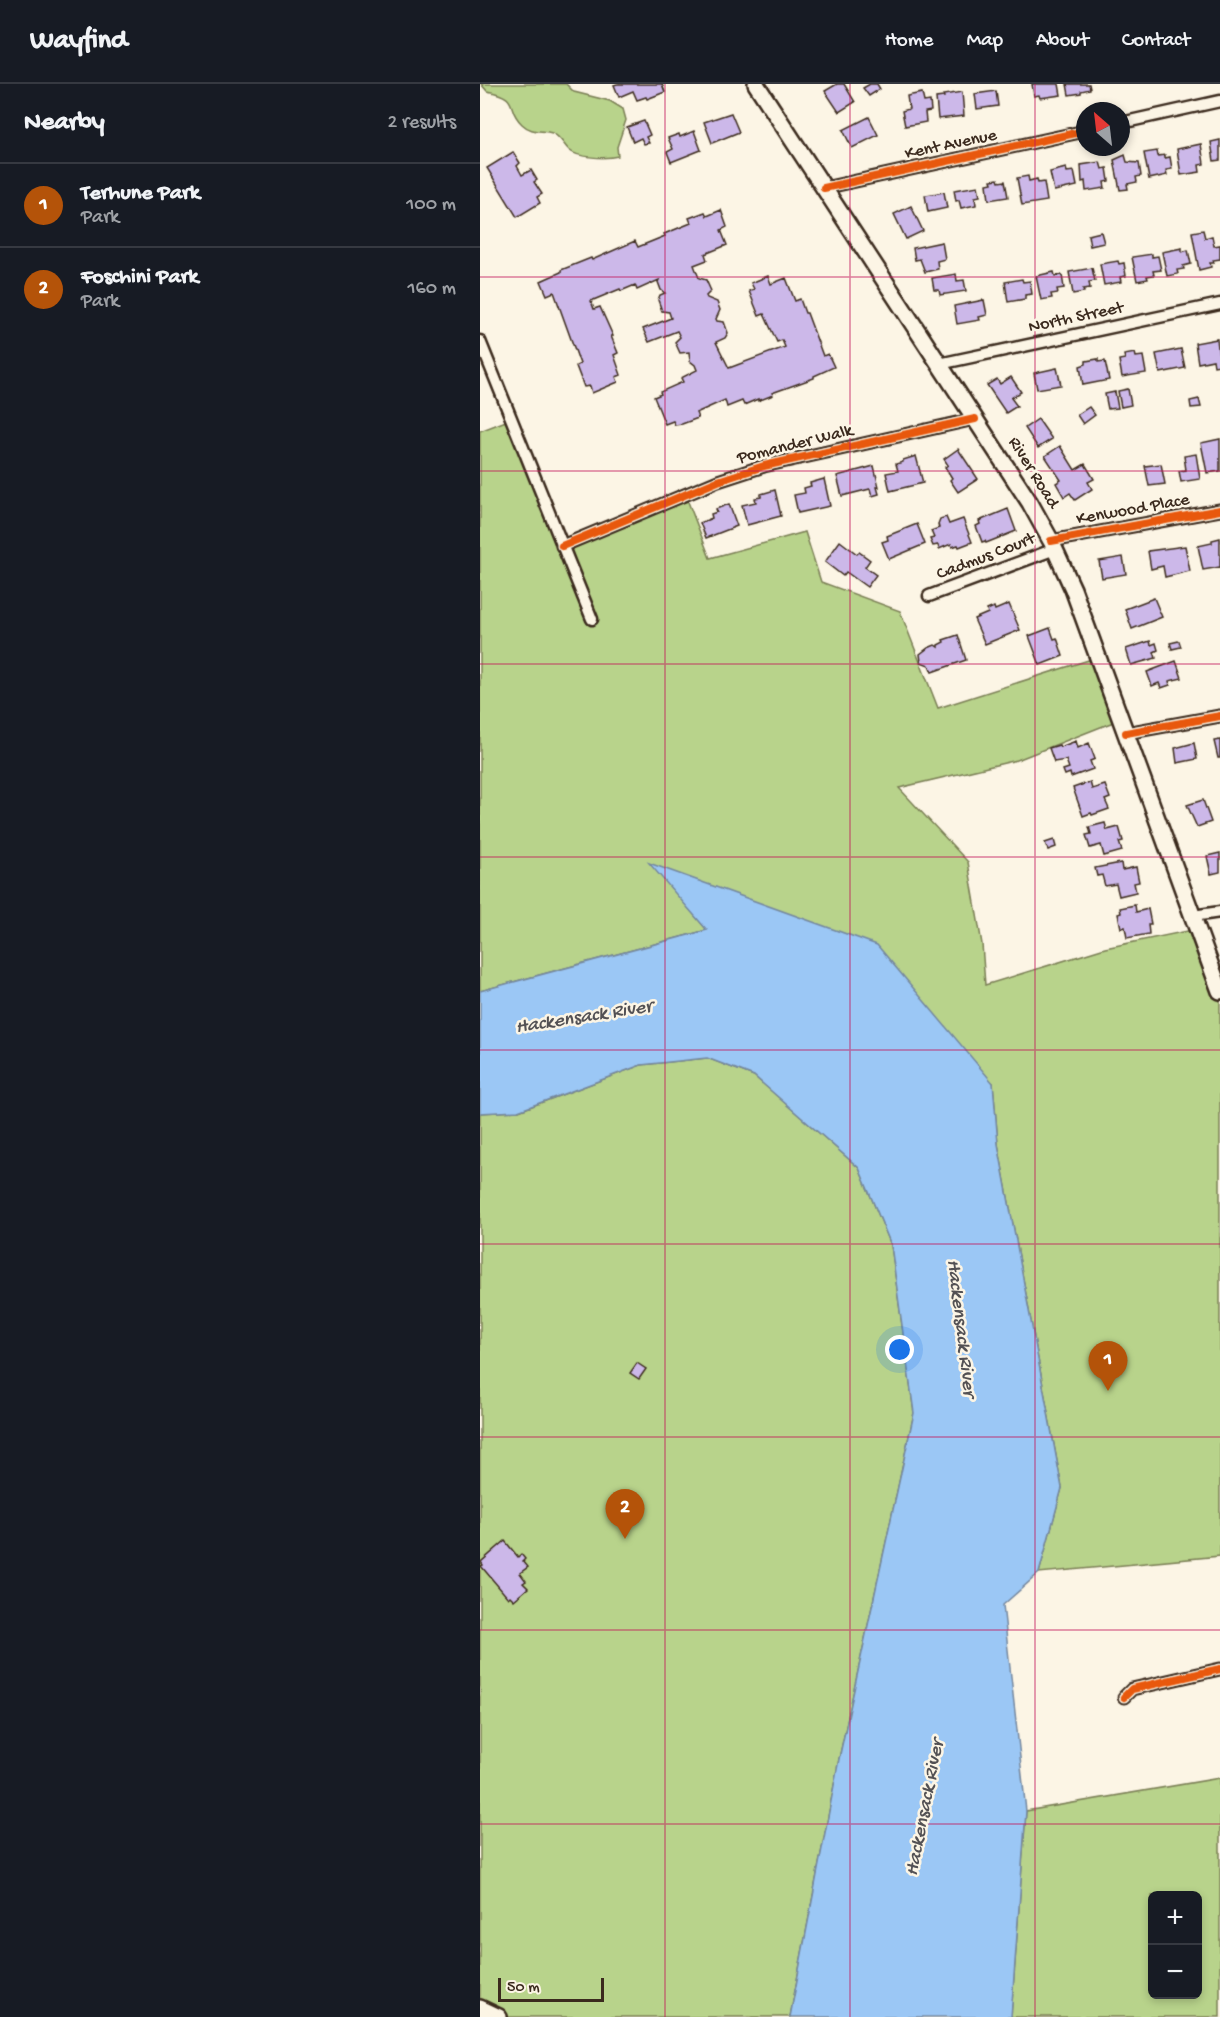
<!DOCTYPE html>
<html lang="en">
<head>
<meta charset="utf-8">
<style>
	:root { --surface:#171b24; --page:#242831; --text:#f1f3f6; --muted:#9ea1a6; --line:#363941; --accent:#b45309 }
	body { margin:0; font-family:"Gochi Hand",sans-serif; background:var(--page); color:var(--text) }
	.controls { position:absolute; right:18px; bottom:18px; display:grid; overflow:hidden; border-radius:9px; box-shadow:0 3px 9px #0003 }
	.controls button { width:54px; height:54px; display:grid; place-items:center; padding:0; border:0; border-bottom:2px solid var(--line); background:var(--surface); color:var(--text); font:30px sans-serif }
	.compass { position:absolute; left:596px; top:18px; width:54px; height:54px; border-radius:50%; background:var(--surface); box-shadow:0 3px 9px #0003; rotate:332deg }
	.scale { position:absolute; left:18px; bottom:15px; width:106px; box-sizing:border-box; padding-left:6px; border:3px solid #3b2a1e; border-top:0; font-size:16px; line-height:21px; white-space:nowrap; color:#3b2a1e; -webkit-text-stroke:4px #fcf5e5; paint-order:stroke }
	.you { position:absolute; left:420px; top:1266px; width:21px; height:21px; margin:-15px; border:4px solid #fff; border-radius:50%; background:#1a73e8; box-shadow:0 0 0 9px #1a73e833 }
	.badge { display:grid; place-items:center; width:39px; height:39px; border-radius:50%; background:var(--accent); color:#fff; font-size:20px; font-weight:700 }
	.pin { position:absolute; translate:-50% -50px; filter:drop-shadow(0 2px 3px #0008) }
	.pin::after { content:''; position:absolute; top:32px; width:21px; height:18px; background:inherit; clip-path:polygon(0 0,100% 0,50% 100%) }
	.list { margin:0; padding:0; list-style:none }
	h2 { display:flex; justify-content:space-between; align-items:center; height:78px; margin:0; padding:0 24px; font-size:26px }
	h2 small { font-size:20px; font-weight:400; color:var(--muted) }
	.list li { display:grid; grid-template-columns:39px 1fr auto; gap:18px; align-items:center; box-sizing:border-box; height:84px; padding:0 24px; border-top:2px solid var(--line) }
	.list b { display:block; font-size:22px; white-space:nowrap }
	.list p { margin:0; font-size:20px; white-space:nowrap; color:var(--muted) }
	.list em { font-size:20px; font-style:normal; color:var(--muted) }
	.map { position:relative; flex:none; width:740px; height:1933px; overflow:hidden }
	header { display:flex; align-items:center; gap:36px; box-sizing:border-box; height:84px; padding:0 30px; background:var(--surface); border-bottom:2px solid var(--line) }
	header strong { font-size:28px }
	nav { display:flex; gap:33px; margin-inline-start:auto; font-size:21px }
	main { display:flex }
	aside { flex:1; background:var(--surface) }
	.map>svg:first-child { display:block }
	.green { fill:#b8d38b; stroke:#7a7e54; stroke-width:1.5; fill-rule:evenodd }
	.water { fill:#9bc7f5; stroke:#75889f; stroke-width:1.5 }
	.building { fill:#ccb8e9; stroke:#3b2a1e; stroke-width:1.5 }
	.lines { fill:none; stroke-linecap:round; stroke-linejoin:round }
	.street-casing { stroke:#3b2a1e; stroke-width:15 }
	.secondary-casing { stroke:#3b2a1e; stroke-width:20 }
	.street { stroke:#fcf5e5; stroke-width:10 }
	.secondary { stroke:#fcf5e5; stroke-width:15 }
	.cycleway-casing { stroke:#fcf5e5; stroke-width:11 }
	.cycleway { stroke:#e8590c; stroke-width:8 }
	.grid { fill:none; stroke:#c2185b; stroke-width:1.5; stroke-opacity:0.55 }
	.labels { text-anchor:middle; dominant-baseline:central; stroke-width:5; stroke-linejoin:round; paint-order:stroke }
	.street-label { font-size:18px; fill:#3b2a1e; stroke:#fcf5e5 }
	.water-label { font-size:20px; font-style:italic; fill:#535154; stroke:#fcf5e5 }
</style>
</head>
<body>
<header>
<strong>Wayfind</strong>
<nav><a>Home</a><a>Map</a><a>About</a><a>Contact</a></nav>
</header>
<main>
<aside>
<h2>Nearby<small>2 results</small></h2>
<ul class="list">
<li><span class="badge">1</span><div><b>Terhune Park</b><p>Park</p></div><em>100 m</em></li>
<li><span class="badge">2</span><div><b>Foschini Park</b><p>Park</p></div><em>160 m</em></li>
</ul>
</aside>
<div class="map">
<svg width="740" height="1933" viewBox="0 0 740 1933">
	<rect width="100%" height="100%" fill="#fcf5e5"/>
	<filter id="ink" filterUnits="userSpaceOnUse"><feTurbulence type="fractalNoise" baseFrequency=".0167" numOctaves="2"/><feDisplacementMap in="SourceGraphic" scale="12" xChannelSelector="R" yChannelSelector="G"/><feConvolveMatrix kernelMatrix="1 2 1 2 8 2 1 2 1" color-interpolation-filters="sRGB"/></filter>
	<g filter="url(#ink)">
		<g class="green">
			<path d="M 1,0 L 86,0 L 94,8 L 130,17 L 143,25 L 146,36 L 137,63 L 138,72 C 126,75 97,74 89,66 C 83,60 80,52 72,49 C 62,46 51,49 42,40 C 24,23 42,14 7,7 Z"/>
			<path d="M 31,335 L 82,462 L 205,410 L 230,474 L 325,448 L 341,498 L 420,527 L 458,624 L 618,573 L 641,635 L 537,676 L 419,704 L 488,778 L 502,860 L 505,901 L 625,864 L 717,845 L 740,907 L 740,1472 L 559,1489 L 582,1404 L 518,1060 L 513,999 L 171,780 L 227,846 L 0,907 L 0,347 Z"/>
			<path d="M 227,974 L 274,992 L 379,1084 L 411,1161 L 434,1329 L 359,1675 L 310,1933 L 19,1933 L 0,1924 L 0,1029 L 39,1027 L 161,981 Z"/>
			<path d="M 740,1694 L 740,1933 L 531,1933 L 546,1727 ZM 672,1812 L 718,1812 L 718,1910 L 672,1910 Z"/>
		</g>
		<path class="water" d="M 169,779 L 397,861 L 513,999 L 518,1060 L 582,1404 L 559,1489 L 523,1521 L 546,1727 L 531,1933 L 310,1933 L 359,1675 L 434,1329 L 411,1161 L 379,1084 L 274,992 L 227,974 L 161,981 L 38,1027 L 0,1029 L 0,907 L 227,846 Z"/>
		<g class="building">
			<path d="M 137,0 L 182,0 L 185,8 L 167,15 L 166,13 L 157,16 L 153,7 L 139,13 L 134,1 Z"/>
			<path d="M 357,0 L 364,0 L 375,18 L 359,28 L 345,7 Z"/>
			<path d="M 390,0 L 397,0 L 400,5 L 389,12 L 383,4 Z"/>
			<path d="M 552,0 L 579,0 L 581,11 L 560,14 L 559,11 L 554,12 Z"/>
			<path d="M 587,0 L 609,0 L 610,5 L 601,7 L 601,9 L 589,11 Z"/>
			<path d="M 516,7 L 518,22 L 497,25 L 495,10 Z"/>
			<path d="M 482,8 L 484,32 L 458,35 L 456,14 L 464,13 L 463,11 Z"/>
			<path d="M 442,9 L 444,18 L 450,17 L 451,27 L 445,28 L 446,38 L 425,42 L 422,27 L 429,25 L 427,12 Z"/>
			<path d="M 251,29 L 259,48 L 232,59 L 224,38 Z"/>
			<path d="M 389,33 L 398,51 L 372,64 L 363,46 Z"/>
			<path d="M 164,37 L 170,51 L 166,53 L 169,59 L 164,60 L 161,54 L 153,58 L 147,43 Z"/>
			<path d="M 214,47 L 221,66 L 191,78 L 187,68 L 193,65 L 188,54 L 199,50 L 200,53 Z"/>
			<path d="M 740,56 L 740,76 L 734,77 L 731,58 Z"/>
			<path d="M 721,60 L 724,80 L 719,81 L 720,88 L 701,91 L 697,65 Z"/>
			<path d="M 677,67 L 678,72 L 685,71 L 685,74 L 690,73 L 692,85 L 686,86 L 687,91 L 669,95 L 664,69 Z"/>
			<path d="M 33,68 L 40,79 L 37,82 L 42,91 L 51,86 L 57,96 L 54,98 L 62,110 L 57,113 L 60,119 L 37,133 L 7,84 Z"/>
			<path d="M 645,71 L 647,78 L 659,79 L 661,92 L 656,93 L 657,98 L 647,100 L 648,105 L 640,106 L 634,76 Z"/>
			<path d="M 620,78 L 622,85 L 627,84 L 629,97 L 624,98 L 625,104 L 606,107 L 605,97 L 602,98 L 601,81 Z"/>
			<path d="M 586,84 L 587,88 L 594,87 L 597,102 L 574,107 L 570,88 Z"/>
			<path d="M 548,92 L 549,97 L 557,95 L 558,99 L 564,98 L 567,117 L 542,121 L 537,94 Z"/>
			<path d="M 518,95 L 519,98 L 525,97 L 528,113 L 509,116 L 507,100 L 512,99 L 511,96 Z"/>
			<path d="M 498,102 L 500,112 L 495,113 L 496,121 L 481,124 L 479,116 L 476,117 L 474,106 Z"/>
			<path d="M 464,108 L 467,124 L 448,128 L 445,111 Z"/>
			<path d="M 431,122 L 443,147 L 426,155 L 414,130 Z"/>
			<path d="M 241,126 L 247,143 L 241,146 L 247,161 L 225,170 L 227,176 L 214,181 L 219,194 L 226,196 L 231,207 L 226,212 L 227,214 L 237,218 L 240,226 L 236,235 L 237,237 L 244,238 L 248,249 L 245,254 L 236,258 L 249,284 L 305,263 L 302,256 L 297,258 L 284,230 L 279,232 L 269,207 L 274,205 L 271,199 L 288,192 L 291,200 L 306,194 L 315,217 L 320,215 L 325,229 L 327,229 L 343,272 L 348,270 L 354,283 L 334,292 L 334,294 L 292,309 L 293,311 L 278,317 L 278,315 L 264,321 L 262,317 L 247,323 L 245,316 L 216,329 L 218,334 L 202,340 L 195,341 L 193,337 L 185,340 L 174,313 L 181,310 L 180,308 L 203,298 L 201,294 L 217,286 L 215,281 L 210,277 L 209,268 L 200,269 L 195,258 L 200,253 L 197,247 L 169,258 L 163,245 L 191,234 L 189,228 L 182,227 L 178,216 L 180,211 L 185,209 L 181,206 L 178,198 L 179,196 L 157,206 L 155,201 L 141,207 L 140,205 L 111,217 L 114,225 L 120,223 L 133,252 L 131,252 L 138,269 L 134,271 L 141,291 L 136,293 L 138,298 L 112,309 L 110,302 L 104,303 L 96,282 L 100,280 L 74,208 L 67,211 L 61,197 L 81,188 L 81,186 L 111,174 L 112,176 L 155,157 L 158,163 L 185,152 L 184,150 L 211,139 L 209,134 L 225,128 L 227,132 Z"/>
			<path d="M 723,146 L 725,154 L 732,152 L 734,162 L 740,161 L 740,175 L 733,176 L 734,179 L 730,179 L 731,183 L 719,186 L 712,148 Z"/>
			<path d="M 621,148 L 624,159 L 610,162 L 608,151 Z"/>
			<path d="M 462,158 L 465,175 L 457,177 L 458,185 L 445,188 L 440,175 L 435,176 L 433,164 Z"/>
			<path d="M 702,164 L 702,168 L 708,166 L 711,180 L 703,182 L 704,185 L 697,186 L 698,190 L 687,192 L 682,168 Z"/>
			<path d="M 672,170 L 672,173 L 678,172 L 681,186 L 673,187 L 674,191 L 667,192 L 668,195 L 657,197 L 652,173 Z"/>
			<path d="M 638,177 L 639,180 L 644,179 L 646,192 L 640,193 L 641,198 L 624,201 L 620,180 Z"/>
			<path d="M 612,184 L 615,197 L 609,198 L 610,204 L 603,205 L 604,208 L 593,210 L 589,188 Z"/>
			<path d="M 574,188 L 575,192 L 582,191 L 584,204 L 577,205 L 578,209 L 571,210 L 572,214 L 561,216 L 556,192 Z"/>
			<path d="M 476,190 L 477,197 L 484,196 L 486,207 L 460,211 L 459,206 L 454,206 L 452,194 Z"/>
			<path d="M 542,195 L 543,198 L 550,197 L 552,210 L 545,211 L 545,215 L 528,218 L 525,198 Z"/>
			<path d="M 504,216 L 507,231 L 499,233 L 500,236 L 477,240 L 474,222 Z"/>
			<path d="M 737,255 L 740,281 L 734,282 L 733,276 L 718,279 L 715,259 Z"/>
			<path d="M 701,265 L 705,284 L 680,289 L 676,270 Z"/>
			<path d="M 655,269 L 656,273 L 663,272 L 666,289 L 642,293 L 639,276 L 645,275 L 644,271 Z"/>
			<path d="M 618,275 L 618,278 L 625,277 L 629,296 L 603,301 L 600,282 L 606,280 L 606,277 Z"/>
			<path d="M 577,284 L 581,301 L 557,305 L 554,289 Z"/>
			<path d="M 531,293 L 541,308 L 531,314 L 537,322 L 526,329 L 507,301 L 517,295 L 520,300 Z"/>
			<path d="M 648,305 L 651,321 L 641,323 L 638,307 Z"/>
			<path d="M 635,308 L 638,324 L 628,325 L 625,310 Z"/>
			<path d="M 719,315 L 721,323 L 711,324 L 710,317 Z"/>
			<path d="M 609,323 L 615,331 L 603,340 L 597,331 Z"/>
			<path d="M 558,335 L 572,355 L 558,364 L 545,344 Z"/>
			<path d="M 740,355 L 740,387 L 727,389 L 721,359 Z"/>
			<path d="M 580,362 L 595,386 L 605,380 L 614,395 L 608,398 L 612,405 L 595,416 L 590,409 L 584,413 L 576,399 L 581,396 L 565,372 Z"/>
			<path d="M 478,365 L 498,395 L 478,408 L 470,396 L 472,394 L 465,383 L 468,381 L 464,375 Z"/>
			<path d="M 716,370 L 720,395 L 701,398 L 699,387 L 706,386 L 704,372 Z"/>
			<path d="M 436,372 L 443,399 L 410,407 L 406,389 L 418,387 L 416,380 L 423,378 L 423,376 Z"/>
			<path d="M 681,380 L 685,400 L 669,402 L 665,382 Z"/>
			<path d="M 394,382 L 399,403 L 397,403 L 399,410 L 392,412 L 390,405 L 362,412 L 357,392 Z"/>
			<path d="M 344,395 L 350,422 L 318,429 L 314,411 L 325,409 L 324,404 L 331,402 L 330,399 Z"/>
			<path d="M 295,406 L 301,432 L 267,441 L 262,421 L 276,418 L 275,414 L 281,413 L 281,410 Z"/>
			<path d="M 249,420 L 257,442 L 226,454 L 220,439 L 232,434 L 231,430 L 237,428 L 236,425 Z"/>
			<path d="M 528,425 L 536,447 L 506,459 L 505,457 L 502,458 L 496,442 L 500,440 L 499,437 Z"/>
			<path d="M 466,433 L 469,440 L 483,435 L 492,458 L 479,463 L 478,461 L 472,463 L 471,460 L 459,465 L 458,461 L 453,462 L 450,455 L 454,454 L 451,447 L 459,444 L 458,440 L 460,435 Z"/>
			<path d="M 437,440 L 445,460 L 409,475 L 402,458 L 408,456 L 407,452 Z"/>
			<path d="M 740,454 L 740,483 L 723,486 L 718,462 L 732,459 L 732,456 Z"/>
			<path d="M 360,457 L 377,470 L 379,468 L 390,476 L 385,483 L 396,491 L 387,503 L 366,488 L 363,492 L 345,478 Z"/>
			<path d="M 705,462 L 710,487 L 685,493 L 683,482 L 671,485 L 668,467 Z"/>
			<path d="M 643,473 L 646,490 L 622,494 L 619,477 Z"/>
			<path d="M 674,514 L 682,533 L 652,545 L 645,525 Z"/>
			<path d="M 529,520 L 540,546 L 505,560 L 494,535 L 508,529 L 507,526 L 514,523 L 515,526 Z"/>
			<path d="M 570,544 L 574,555 L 577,554 L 583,572 L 560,581 L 549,552 Z"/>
			<path d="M 478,551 L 486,576 L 452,588 L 449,581 L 441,578 L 440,570 L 448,564 L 455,561 L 458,563 L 458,561 L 464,558 L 463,556 Z"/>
			<path d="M 670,557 L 671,561 L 676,559 L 678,566 L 674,568 L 676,574 L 651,581 L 646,565 Z"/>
			<path d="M 699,557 L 701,563 L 692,565 L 690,559 Z"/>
			<path d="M 696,577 L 702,594 L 689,597 L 690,601 L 681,604 L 679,599 L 672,602 L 667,588 Z"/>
			<path d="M 740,656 L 740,674 L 738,674 L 734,657 Z"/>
			<path d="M 596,657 L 598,664 L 609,659 L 615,675 L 610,677 L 613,685 L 591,693 L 590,689 L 585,691 L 583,686 L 589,684 L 586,676 L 574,678 L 569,664 L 579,661 L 580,663 Z"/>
			<path d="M 714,659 L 717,675 L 697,679 L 695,664 Z"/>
			<path d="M 610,698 L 612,705 L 625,701 L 630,714 L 625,716 L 629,725 L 612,731 L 611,729 L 603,732 L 593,704 Z"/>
			<path d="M 723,716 L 731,738 L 717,743 L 707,721 Z"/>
			<path d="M 625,739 L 627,746 L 639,743 L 643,757 L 639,758 L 642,767 L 624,772 L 621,761 L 610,764 L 606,751 L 611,750 L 609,743 Z"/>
			<path d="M 574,756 L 576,763 L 568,766 L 565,759 Z"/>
			<path d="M 740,769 L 740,788 L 731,790 L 727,772 Z"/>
			<path d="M 641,779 L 642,786 L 656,783 L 659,798 L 654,799 L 656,808 L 639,812 L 636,800 L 625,802 L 622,791 L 617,792 L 615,784 Z"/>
			<path d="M 655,821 L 656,828 L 668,825 L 671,840 L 668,840 L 669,850 L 647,854 L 645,843 L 641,844 L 638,830 L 641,829 L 640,824 Z"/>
			<path d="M 157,1279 L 166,1285 L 159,1295 L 150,1289 Z"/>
			<path d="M 25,1457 L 38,1473 L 41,1470 L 45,1475 L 43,1477 L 48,1483 L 40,1489 L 46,1497 L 43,1499 L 48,1504 L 34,1516 L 30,1512 L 28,1514 L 1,1482 L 3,1481 L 1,1478 Z"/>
		</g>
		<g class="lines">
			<g class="street-casing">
				<g id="street">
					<path d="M 641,39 L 740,17"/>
					<path d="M 344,104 L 605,47"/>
					<path d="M 0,257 L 112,535"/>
					<path d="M 459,280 L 740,220"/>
					<path d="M 571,457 L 740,426"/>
					<path d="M 82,462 L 238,397 L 284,382 L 495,335"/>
					<path d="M 449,512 L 575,465"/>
					<path d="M 646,649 L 740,632"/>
					<path d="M 713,832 L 740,828"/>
					<path d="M 644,1613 L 652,1605 L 740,1585"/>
				</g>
			</g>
			<g class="secondary-casing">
				<g id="secondary">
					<path d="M 276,0 L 550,419 L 571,457 L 593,505 L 740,907"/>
					<path d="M 0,1924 L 19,1933"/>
				</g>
			</g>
			<use href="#street" class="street"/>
			<use href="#secondary" class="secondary"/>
			<g class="cycleway-casing">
				<g id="cycleway">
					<path d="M 344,104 L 605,47"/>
					<path d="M 571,457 L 740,426"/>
					<path d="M 82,462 L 238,397 L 284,382 L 495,335"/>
					<path d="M 646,649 L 740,632"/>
					<path d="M 644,1613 L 652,1605 L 740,1585"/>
				</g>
			</g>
			<use href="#cycleway" class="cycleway"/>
		</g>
	</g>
	<path class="grid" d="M 185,0 L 185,1933M 370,0 L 370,1933M 555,0 L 555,1933M 0,193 L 740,193M 0,387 L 740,387M 0,580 L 740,580M 0,773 L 740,773M 0,966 L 740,966M 0,1160 L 740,1160M 0,1353 L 740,1353M 0,1546 L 740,1546M 0,1740 L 740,1740"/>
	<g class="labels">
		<g class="street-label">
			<text transform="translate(471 61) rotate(-12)">Kent Avenue</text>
			<text transform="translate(596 234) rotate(-12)">North Street</text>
			<text transform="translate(315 361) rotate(-14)">Pomander Walk</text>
			<text transform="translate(553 389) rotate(58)">River Road</text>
			<text transform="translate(653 426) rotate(-10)">Kenwood Place</text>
			<text transform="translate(506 473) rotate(-21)">Cadmus Court</text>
		</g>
		<g class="water-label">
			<text transform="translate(104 934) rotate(-9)">Hackensack River</text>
			<text transform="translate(480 1244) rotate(83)">Hackensack River</text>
			<text transform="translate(446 1724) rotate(-79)">Hackensack River</text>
		</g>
	</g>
</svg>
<div class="controls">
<button>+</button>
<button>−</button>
</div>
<svg class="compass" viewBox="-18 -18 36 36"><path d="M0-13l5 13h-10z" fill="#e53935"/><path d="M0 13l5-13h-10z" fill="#9ea1a6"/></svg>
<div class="scale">50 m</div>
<div class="you"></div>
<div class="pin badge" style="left:628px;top:1307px">1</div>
<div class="pin badge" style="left:145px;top:1455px">2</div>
</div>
</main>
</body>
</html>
